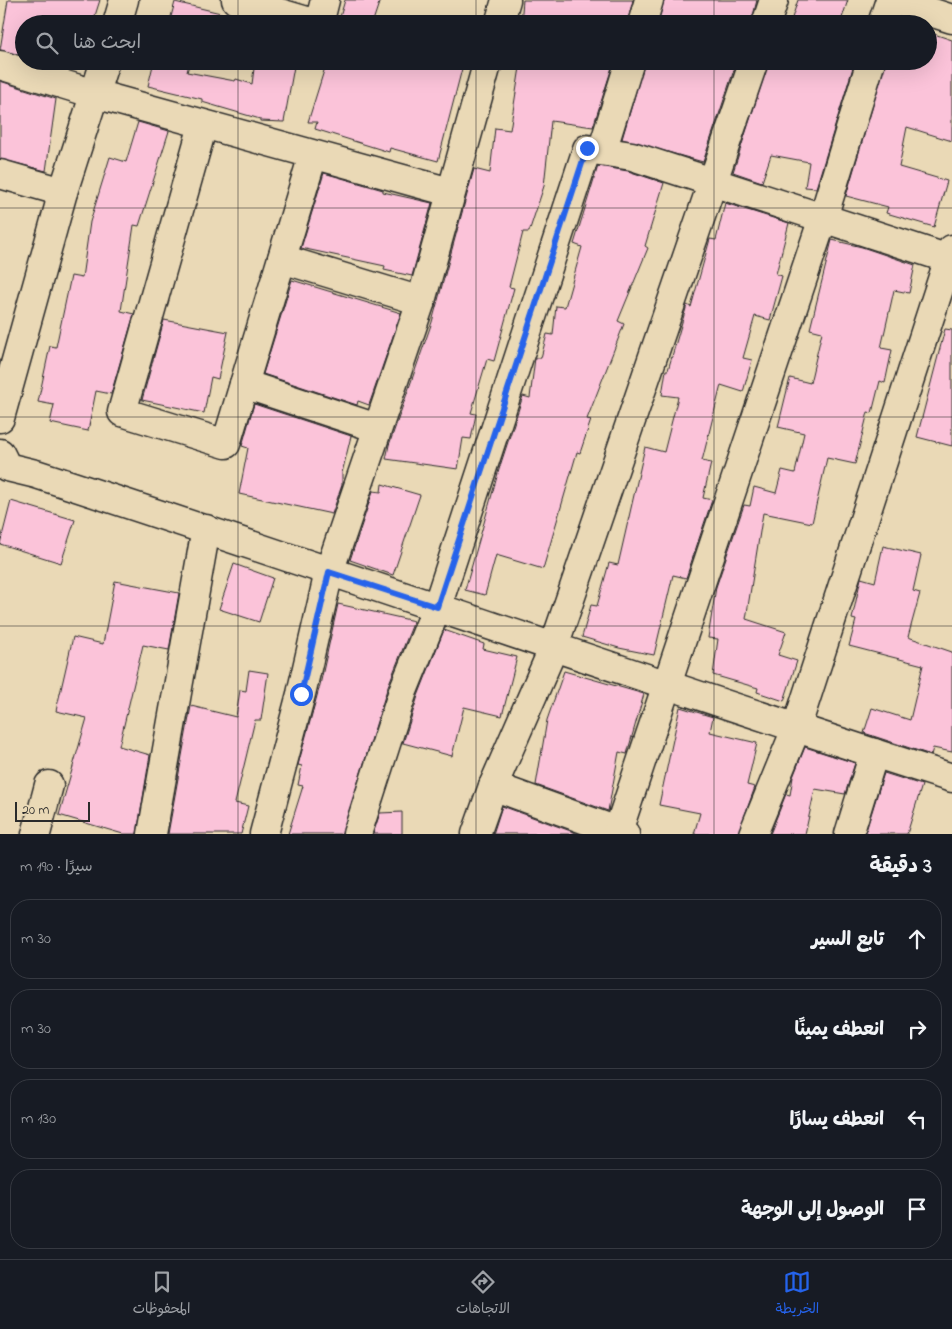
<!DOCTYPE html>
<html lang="ar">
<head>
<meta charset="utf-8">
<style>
	:root { --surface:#171b24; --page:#20242c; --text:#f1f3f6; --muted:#9ea1a6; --line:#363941; --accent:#2563eb }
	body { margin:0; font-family:"Indie Flower","Playpen Sans Arabic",sans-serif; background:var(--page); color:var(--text); direction:rtl }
	.scale { position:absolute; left:15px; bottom:12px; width:75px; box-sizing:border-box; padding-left:5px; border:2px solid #2b2b2b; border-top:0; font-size:14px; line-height:18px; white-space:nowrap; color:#2b2b2b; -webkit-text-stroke:4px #ead9b6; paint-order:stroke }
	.stop { position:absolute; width:15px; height:15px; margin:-11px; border:4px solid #2563eb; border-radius:50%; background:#fff }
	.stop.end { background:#2563eb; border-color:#fff; box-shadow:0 1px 5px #0008 }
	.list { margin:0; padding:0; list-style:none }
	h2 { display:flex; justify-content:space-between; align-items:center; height:65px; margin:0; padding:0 20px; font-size:21px }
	h2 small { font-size:16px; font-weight:400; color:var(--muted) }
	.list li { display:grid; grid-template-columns:32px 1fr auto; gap:15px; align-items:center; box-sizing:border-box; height:80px; margin:0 10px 10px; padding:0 10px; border:1px solid var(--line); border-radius:20px }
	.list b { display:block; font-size:19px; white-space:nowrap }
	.list em { font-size:16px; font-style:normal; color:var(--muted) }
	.icon { flex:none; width:28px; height:28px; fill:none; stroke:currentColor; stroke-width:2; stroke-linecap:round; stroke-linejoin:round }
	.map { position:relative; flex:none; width:952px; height:834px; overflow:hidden; direction:ltr }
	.search { position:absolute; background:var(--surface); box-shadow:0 5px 20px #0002; left:15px; right:15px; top:15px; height:55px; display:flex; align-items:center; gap:12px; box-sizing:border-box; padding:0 18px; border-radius:28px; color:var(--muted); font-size:19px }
	.sheet { height:425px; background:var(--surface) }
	nav { display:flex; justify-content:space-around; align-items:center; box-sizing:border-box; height:70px; border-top:1px solid var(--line); background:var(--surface); font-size:14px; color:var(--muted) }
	nav a { display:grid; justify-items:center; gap:2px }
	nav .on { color:var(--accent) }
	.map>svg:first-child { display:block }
	.building { fill:#fbc3d9; stroke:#2b2b2b }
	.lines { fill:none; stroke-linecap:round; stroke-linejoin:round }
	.minor-casing { stroke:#2b2b2b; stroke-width:31 }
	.minor { stroke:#ead9b6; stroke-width:28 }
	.route { stroke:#2563eb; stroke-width:6 }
	.grid { fill:none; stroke:#2b2b2b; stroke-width:1; stroke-opacity:0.55 }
</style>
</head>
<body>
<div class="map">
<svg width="952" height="834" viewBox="0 0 952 834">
	<rect width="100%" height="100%" fill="#ead9b6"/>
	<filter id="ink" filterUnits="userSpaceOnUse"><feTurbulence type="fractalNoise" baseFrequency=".02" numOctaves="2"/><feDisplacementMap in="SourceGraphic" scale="10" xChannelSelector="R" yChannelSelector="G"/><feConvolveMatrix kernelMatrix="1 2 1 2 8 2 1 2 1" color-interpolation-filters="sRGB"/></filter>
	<g filter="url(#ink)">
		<g class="building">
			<path d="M 8,0 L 100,0 L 93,22 L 86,20 L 85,24 L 24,24 L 24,56 L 0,50 Z"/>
			<path d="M 345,0 L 380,0 L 372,24 L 338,24 Z"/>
			<path d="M 523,0 L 633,0 L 627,24 L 521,24 Z"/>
			<path d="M 664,0 L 757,0 L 751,24 L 658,24 Z"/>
			<path d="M 798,0 L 848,0 L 840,24 L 790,24 Z"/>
			<path d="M 175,2 L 233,16 L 232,24 L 169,24 Z"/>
			<path d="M 928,32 L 952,40 L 952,141 L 907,127 L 899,167 L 947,181 L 934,227 L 886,213 L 888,207 L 846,196 L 886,61 L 928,61 Z"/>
			<path d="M 154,61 L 190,61 L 187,72 L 235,81 L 236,79 L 252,84 L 255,61 L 295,61 L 284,122 L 260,121 L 260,119 L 202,102 L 202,99 L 148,86 Z"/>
			<path d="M 327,61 L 464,61 L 438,161 L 390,148 L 389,152 L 315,129 L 317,122 L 308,122 Z"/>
			<path d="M 521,61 L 614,61 L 593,127 L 551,121 L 544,186 L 529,232 L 523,232 L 509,287 L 514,288 L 494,361 L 487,359 L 471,413 L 476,414 L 471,439 L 463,438 L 458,469 L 386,459 L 389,445 L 432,322 L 474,169 L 490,173 L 495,128 L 510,130 Z"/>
			<path d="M 645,61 L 737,61 L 703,162 L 622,139 Z"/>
			<path d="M 769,61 L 855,61 L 816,188 L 805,187 L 809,162 L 771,155 L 762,182 L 733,172 Z"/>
			<path d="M 0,81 L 56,99 L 46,171 L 0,159 Z"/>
			<path d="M 138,122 L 169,131 L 139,226 L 134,225 L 121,311 L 134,314 L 111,394 L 96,391 L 88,431 L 50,423 L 54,405 L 38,402 L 50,346 L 56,347 L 71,276 L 82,278 L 90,222 L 110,157 L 126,162 Z"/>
			<path d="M 598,166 L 628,171 L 664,183 L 645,246 L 648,248 L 618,321 L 624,324 L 587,419 L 591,420 L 580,453 L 577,452 L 543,569 L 496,555 L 485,595 L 465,590 L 500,466 L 523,396 L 530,398 L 535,358 L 541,358 L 547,334 L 553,335 L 556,306 L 565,307 L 582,247 L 574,244 Z"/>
			<path d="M 324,173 L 383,190 L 383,192 L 432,203 L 412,276 L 384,270 L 385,266 L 301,248 Z"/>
			<path d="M 725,203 L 789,223 L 776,274 L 782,276 L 770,320 L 755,316 L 743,358 L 752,360 L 743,392 L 721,385 L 702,461 L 711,463 L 703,498 L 712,500 L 686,578 L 673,575 L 654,655 L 619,648 L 582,637 L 591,605 L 597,606 L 609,563 L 618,565 L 645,447 L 664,452 L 678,397 L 662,395 L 666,370 L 668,370 L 687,305 L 691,307 L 710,239 L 716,240 Z"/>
			<path d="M 832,240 L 862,247 L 915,265 L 909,293 L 894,290 L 881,348 L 892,350 L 885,383 L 880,381 L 872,413 L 868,412 L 855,464 L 827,458 L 812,523 L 763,513 L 746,619 L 786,632 L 778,655 L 797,661 L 784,701 L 757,692 L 758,688 L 713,675 L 718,639 L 708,638 L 716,587 L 744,505 L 750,506 L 754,487 L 776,493 L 782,470 L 795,473 L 804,433 L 778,427 L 790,378 L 810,383 L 822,332 L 810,329 Z"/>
			<path d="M 292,280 L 401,313 L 369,405 L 358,401 L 357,405 L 263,374 Z"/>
			<path d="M 164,320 L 228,332 L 218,379 L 211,377 L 204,413 L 142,400 Z"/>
			<path d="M 945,329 L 952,330 L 952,446 L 917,437 Z"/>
			<path d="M 254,404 L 351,436 L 342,473 L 342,485 L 332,514 L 239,494 L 248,448 L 242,446 Z"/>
			<path d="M 382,484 L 420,495 L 393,575 L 350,560 L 373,491 L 381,492 Z"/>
			<path d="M 11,501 L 75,520 L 61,563 L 0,544 Z"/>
			<path d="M 883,546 L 921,555 L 913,591 L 920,593 L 908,637 L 952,652 L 952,752 L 933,748 L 931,755 L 864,733 L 872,708 L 910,720 L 923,665 L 849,646 L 856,620 L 852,619 L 861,578 L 875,582 Z"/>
			<path d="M 234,564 L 273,578 L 259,622 L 219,609 Z"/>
			<path d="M 115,581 L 179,593 L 169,650 L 143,645 L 119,746 L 150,755 L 137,834 L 123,834 L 59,815 L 87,718 L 56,711 L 73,637 L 103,644 Z"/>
			<path d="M 338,604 L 414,621 L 388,686 L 342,834 L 288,834 L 303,786 L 298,785 L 302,766 L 298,765 L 320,685 Z"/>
			<path d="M 444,630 L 484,644 L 483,649 L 517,657 L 502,716 L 464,707 L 452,756 L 403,743 L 418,696 Z"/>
			<path d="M 249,670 L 268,673 L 261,720 L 255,720 L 235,803 L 248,806 L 241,834 L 168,834 L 191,706 L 236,717 L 240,690 L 246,691 Z"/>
			<path d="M 564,671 L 644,694 L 627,754 L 619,752 L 608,811 L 536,785 L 547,720 Z"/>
			<path d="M 680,707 L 713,717 L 710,732 L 757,743 L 747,785 L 755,787 L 738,834 L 694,834 L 700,813 L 659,805 Z"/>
			<path d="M 805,747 L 855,763 L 845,794 L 815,789 L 805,834 L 770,834 L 786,794 L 790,795 L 793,777 Z"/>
			<path d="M 884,773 L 922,785 L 907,834 L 865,834 Z"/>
			<path d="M 502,806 L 579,834 L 493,834 Z"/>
			<path d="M 402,812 L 402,834 L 373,834 L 380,813 Z"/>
		</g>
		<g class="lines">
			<g class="minor-casing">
				<g id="minor">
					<path d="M 236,0 L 317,24"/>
					<path d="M 893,0 L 952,19"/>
					<path d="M 117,24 L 124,0"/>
					<path d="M 319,24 L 325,0"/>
					<path d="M 499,24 L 506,0"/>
					<path d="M 642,24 L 649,0"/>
					<path d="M 766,24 L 774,0"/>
					<path d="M 882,24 L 890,0"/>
					<path d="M 0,65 L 95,94 L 450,192"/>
					<path d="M 203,125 L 122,412 L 226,444 L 313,155"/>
					<path d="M 602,151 L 630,61"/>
					<path d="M 0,174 L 63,192"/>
					<path d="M 282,259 L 421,301"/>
					<path d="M 244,384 L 377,428"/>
					<path d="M 0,418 L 63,192 L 105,61"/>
					<path d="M 0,453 L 7,467 L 36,474 C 342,573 645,681 952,778"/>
					<path d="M 493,786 L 625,834"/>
					<path d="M 36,834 L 49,785"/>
					<path d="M 152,834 L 206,529"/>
					<path d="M 264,834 L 301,694 L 329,572 L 421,301 L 488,61"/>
					<path d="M 357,834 L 403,691 L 437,607 L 587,149 L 632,156 L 949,259 L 952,264"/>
					<path d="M 476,834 L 493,786 L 553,649 L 754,61"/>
					<path d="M 617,834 L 823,218 L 871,61"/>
					<path d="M 753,834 L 796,729 L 952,249"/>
					<path d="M 849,834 L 874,753"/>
				</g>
			</g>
			<use href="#minor" class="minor"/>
		</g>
	</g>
	<g class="lines" filter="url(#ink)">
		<path class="route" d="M 301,694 L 329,572 L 437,607 L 587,148"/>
	</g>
	<path class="grid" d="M 238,0 L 238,24M 476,0 L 476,24M 714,0 L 714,24M 238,61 L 238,834M 476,61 L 476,834M 714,61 L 714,834M 0,208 L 952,208M 0,417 L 952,417M 0,626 L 952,626"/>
</svg>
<div class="scale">20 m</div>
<div class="stop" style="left:301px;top:694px"></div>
<div class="stop end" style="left:587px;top:148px"></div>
<div class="search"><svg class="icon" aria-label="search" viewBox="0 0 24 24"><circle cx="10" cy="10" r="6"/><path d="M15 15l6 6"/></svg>ابحث هنا</div>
</div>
<section class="sheet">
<h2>3 دقيقة<small>سيرًا · 190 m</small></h2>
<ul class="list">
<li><svg class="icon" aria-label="ahead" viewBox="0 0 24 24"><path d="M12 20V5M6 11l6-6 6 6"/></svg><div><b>تابع السير</b></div><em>30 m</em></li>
<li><svg class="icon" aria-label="right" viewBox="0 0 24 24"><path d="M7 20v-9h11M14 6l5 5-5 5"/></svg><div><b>انعطف يمينًا</b></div><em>30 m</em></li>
<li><svg class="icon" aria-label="left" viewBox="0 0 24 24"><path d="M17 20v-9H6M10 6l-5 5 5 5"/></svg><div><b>انعطف يسارًا</b></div><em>130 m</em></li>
<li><svg class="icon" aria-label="arrive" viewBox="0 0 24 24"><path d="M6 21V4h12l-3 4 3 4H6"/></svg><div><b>الوصول إلى الوجهة</b></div></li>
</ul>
</section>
<nav>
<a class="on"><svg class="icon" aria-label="map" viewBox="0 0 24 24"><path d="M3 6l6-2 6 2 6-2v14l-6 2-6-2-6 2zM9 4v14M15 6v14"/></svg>الخريطة</a>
<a><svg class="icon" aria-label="directions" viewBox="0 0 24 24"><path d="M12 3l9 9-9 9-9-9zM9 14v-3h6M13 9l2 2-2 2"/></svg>الاتجاهات</a>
<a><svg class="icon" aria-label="saved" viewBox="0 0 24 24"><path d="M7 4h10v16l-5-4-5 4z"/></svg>المحفوظات</a>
</nav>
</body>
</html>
